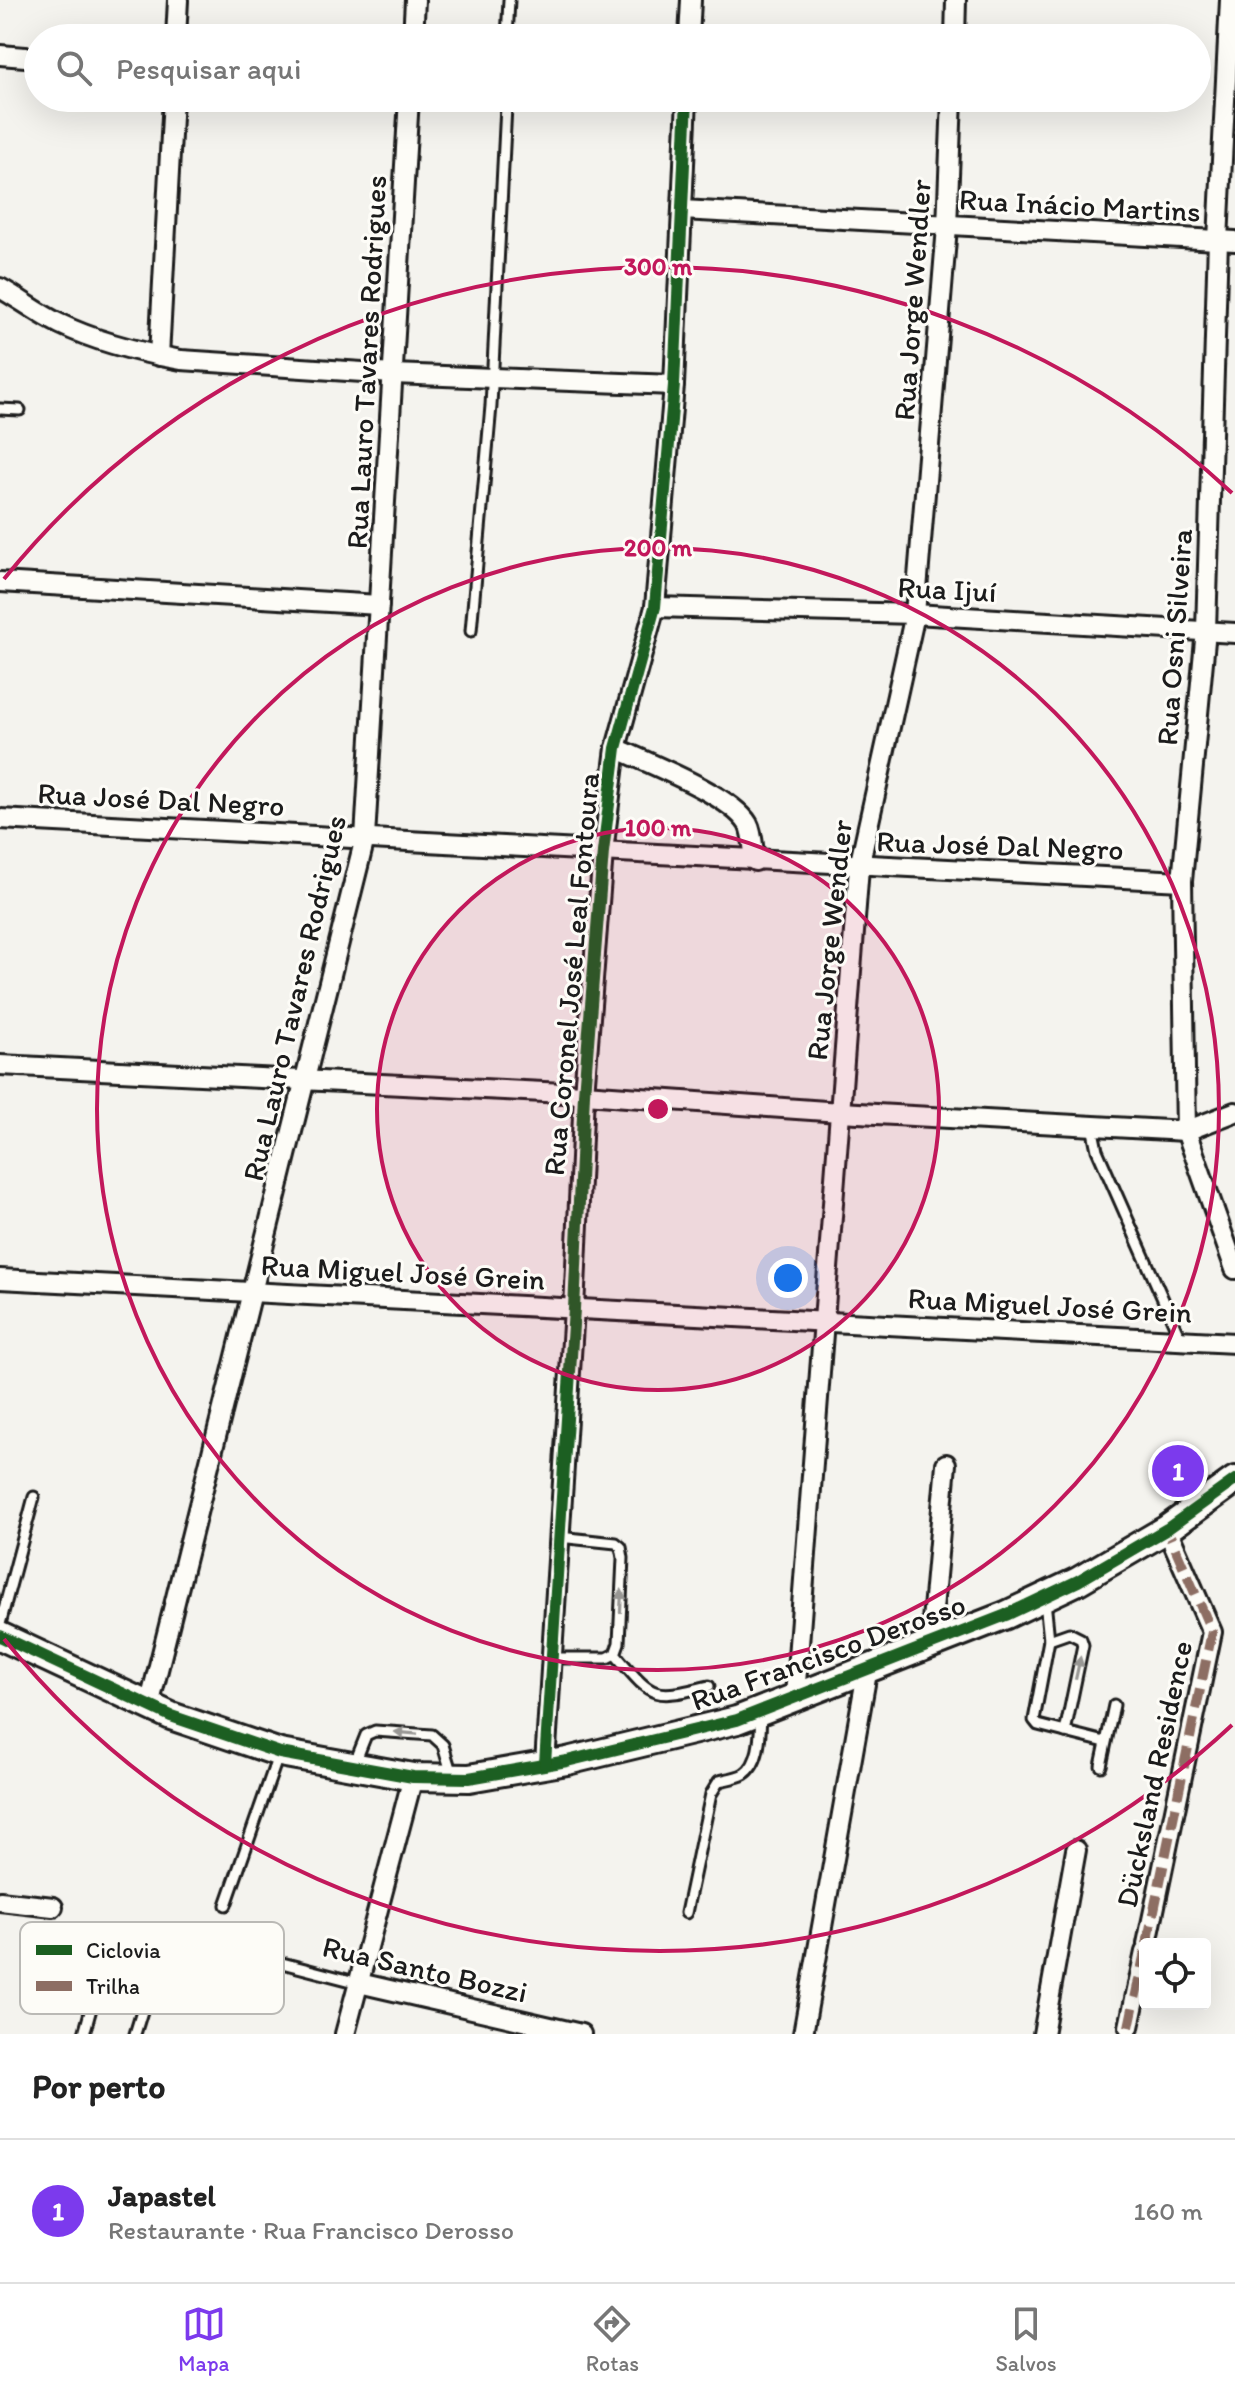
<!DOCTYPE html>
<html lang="pt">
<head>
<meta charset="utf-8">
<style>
	:root { --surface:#fff; --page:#f2f2f2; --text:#222; --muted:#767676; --line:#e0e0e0; --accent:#7c3aed }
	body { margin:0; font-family:Itim,sans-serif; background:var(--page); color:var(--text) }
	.controls { position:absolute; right:24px; bottom:24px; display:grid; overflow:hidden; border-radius:8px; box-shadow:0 8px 32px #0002 }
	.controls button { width:72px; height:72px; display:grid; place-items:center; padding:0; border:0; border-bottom:2px solid var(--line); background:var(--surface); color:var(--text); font:40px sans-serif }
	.you { position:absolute; left:788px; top:1278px; width:28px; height:28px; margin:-20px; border:6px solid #fff; border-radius:50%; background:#1a73e8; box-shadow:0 0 0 12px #1a73e833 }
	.badge { display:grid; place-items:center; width:52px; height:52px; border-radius:50%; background:var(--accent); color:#fff; font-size:26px; font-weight:700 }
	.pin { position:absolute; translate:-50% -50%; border:4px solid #fff; box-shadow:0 2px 8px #0006 }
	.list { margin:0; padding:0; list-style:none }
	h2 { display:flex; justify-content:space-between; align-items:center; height:104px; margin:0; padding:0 32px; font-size:34px }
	h2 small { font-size:26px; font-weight:400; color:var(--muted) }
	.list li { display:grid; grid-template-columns:52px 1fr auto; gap:24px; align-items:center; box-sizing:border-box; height:144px; padding:0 32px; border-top:2px solid var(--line) }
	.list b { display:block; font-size:30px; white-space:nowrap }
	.list p { margin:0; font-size:26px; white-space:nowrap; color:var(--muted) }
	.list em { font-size:26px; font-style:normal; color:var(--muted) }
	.icon { flex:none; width:44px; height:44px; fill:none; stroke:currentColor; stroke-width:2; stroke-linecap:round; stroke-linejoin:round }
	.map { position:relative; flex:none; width:1235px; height:2034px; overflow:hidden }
	.search { position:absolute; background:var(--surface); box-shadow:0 8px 32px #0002; left:24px; right:24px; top:24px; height:88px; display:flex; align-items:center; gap:20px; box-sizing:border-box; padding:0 28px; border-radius:44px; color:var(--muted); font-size:30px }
	.sheet { height:248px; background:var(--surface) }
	nav { display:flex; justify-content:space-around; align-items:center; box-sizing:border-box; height:112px; border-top:2px solid var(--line); background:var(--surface); font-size:22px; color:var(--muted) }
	nav a { display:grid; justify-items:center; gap:4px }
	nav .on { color:var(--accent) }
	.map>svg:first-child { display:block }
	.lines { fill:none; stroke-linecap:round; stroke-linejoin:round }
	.service-casing { stroke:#1c1c1c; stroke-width:15 }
	.minor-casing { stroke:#1c1c1c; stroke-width:24 }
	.secondary-casing { stroke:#1c1c1c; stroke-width:32 }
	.service { stroke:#fdfcf7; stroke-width:9 }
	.minor { stroke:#fdfcf7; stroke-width:18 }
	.secondary { stroke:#fdfcf7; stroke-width:26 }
	.quiet { stroke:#8d6e63; stroke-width:10; stroke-dasharray:20 10; stroke-linecap:butt }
	.cycleway-casing { stroke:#fdfcf7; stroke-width:17 }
	.cycleway { stroke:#1b5e20; stroke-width:12 }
	.oneway { fill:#989794 }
	.ring { fill:none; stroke:#c2185b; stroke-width:4 }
	.labels { text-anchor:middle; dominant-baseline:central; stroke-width:6; stroke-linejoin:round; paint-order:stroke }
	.street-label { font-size:30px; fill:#1c1c1c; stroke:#fdfcf7 }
	.key { fill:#fdfcf7; stroke:#bab9b5; stroke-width:2 }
	.key-label { font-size:22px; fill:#1c1c1c }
	.centre { fill:#c2185b; stroke:#fdfcf7; stroke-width:4 }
	.ring-label { font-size:24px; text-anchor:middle; font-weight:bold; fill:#c2185b; stroke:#fdfcf7; stroke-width:6; stroke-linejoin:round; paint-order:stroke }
</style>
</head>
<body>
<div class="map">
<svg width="1235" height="2034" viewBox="0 0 1235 2034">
	<rect width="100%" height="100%" fill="#f4f3ee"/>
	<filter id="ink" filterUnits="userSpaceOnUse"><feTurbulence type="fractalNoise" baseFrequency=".0125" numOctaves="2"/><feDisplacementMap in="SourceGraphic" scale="16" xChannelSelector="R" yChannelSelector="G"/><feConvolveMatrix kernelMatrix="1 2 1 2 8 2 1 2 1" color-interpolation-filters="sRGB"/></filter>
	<g filter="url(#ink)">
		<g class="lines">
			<g class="service-casing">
				<g id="service">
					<path d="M 507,38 L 509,0"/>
					<path d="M 0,409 L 20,410"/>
					<path d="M 471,631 L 491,406 L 506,106"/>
					<path d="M 1092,1126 L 1097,1150 L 1181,1340"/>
					<path d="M 1045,1601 L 1049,1640 L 1034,1720 L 1038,1725 L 1105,1742"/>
					<path d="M 0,1624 L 34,1497"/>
					<path d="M 1049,1640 L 1069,1633 L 1081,1639 L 1083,1645 L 1065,1732"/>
					<path d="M 615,1654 C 653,1698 651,1700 709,1686"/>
					<path d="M 551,1658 L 607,1658 L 615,1654 L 619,1643 L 623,1558 L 621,1547 L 616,1543 L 559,1537"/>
					<path d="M 354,1765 L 366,1735 L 375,1731 L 432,1735 L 443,1745 L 452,1775"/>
					<path d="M 1101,1766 L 1114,1705"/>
					<path d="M 226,1905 L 278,1756"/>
					<path d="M 686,1913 L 711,1794 L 719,1781 C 727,1779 737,1778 744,1774 C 761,1763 760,1732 761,1714"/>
					<path d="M 209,1944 L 359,1983"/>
					<path d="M 84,2034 L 109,1943"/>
					<path d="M 135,2034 L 167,1930"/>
				</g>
			</g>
			<g class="minor-casing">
				<g id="minor">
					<path d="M 1230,0 L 1218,240 L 1206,630 L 1182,881 L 1186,1131 L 1235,1269"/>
					<path d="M 176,38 L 178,0"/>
					<path d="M 413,38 L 415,0"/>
					<path d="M 689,38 L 691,0"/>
					<path d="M 955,38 L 956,0"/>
					<path d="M 0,55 L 38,58"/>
					<path d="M 682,210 L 1235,241"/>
					<path d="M 0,288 C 20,299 39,314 60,324 C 95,341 143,353 181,360 L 393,374 L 674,385"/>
					<path d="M 159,356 L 173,98"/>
					<path d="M 0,582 L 379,605"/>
					<path d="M 655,607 L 915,614 L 1235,633"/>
					<path d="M 616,748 C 648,763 731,795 748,824 C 753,833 753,849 755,861"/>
					<path d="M 0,819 C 394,839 788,864 1182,881"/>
					<path d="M 0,1065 L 584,1094 L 840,1112 L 1186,1131 L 1235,1112"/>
					<path d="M 0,1279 L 1235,1343"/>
					<path d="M 930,1643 L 946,1464"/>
					<path d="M 795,1696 L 859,867 L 915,614 L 947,227 L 952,98"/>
					<path d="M 149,1706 L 365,838 L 409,98"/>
					<path d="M 545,1764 L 574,1309 L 584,1094 L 603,852 L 616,748 L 655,607 L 674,385 L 687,98"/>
					<path d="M 0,1901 L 53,1907"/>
					<path d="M 1147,1944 L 1212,1632 L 1167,1529"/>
					<path d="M 359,1983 L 581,2034"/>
					<path d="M 1129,2027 L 1145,1952"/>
					<path d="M 345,2034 L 413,1777"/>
					<path d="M 803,2034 L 868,1667"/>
					<path d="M 1043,2034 L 1076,1850"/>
				</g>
			</g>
			<g class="secondary-casing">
				<path id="secondary" d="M 0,1636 L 171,1716 L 280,1753 L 413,1777 L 469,1778 L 567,1761 L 737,1720 L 1006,1615 L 1078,1581 L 1167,1529 L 1235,1480"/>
			</g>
			<use href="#service" class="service"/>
			<use href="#minor" class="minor"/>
			<use href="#secondary" class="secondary"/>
			<g class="quiet">
				<path d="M 1147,1944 L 1212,1632 L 1167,1529"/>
				<path d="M 1129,2027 L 1145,1952"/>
			</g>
			<g class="cycleway-casing">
				<g id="cycleway">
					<path d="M 0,1636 L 171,1716 L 280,1753 L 413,1777 L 469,1778 L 567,1761 L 737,1720 L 1006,1615 L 1078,1581 L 1167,1529 L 1235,1480"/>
					<path d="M 545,1764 L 574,1309 L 584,1094 L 603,852 L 616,748 L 655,607 L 674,385 L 687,98"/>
				</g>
			</g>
			<use href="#cycleway" class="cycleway"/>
		</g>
		<defs><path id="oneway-solid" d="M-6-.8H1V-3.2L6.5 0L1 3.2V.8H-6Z" transform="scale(2)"/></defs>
		<g class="oneway">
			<use href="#oneway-solid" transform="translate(621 1601) rotate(-87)"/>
			<use href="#oneway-solid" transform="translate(1078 1668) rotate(-78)"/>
			<use href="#oneway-solid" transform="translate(406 1733) rotate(-175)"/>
		</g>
	</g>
	<circle cx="658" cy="1109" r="281" fill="#c2185b" fill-opacity=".12"/>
	<g class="ring">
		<circle cx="658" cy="1109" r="281"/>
		<circle cx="658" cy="1109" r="561"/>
		<path d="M1232 1725A842 842 0 0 1 4 1639M4 579A842 842 0 0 1 1232 493"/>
	</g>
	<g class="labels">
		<g class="street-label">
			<text transform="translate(1080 205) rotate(3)">Rua Inácio Martins</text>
			<text transform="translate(912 300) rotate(-86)">Rua Jorge Wendler</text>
			<text transform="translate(366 362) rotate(-87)">Rua Lauro Tavares Rodrigues</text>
			<text transform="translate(947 589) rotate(3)">Rua Ijuí</text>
			<text transform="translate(1174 637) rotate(-86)">Rua Osni Silveira</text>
			<text transform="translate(161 799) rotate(3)">Rua José Dal Negro</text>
			<text transform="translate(1000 845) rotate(2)">Rua José Dal Negro</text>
			<text transform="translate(829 940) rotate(-84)">Rua Jorge Wendler</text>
			<text transform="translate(571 974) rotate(-85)">Rua Coronel José Leal Fontoura</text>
			<text transform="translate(294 998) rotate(-77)">Rua Lauro Tavares Rodrigues</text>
			<text transform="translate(403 1272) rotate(3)">Rua Miguel José Grein</text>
			<text transform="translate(1050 1305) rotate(3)">Rua Miguel José Grein</text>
			<text transform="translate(828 1652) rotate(-20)">Rua Francisco Derosso</text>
			<text transform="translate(1154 1774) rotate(-78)">Dücksland Residence</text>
			<text transform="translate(425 1969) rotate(13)">Rua Santo Bozzi</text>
		</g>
	</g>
	<rect x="20" y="1922" width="264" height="92" rx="12" class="key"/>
	<rect x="36" y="1945" width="36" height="10" fill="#1b5e20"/>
	<rect x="36" y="1981" width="36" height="10" fill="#8d6e63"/>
	<g class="key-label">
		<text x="86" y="1958">Ciclovia</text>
		<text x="86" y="1994">Trilha</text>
	</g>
	<circle cx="658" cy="1109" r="12" class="centre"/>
	<g class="ring-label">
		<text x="658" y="275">300 m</text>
		<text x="658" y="556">200 m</text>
		<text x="658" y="836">100 m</text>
	</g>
</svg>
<div class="controls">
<button><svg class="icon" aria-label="locate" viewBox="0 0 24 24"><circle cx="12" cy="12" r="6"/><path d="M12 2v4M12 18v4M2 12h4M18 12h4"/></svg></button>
</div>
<div class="you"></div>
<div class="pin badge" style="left:1178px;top:1471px">1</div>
<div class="search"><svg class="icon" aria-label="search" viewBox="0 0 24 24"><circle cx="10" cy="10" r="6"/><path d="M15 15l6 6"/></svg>Pesquisar aqui</div>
</div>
<section class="sheet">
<h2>Por perto<small></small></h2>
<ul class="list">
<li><span class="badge">1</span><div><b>Japastel</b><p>Restaurante · Rua Francisco Derosso</p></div><em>160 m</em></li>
</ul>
</section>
<nav>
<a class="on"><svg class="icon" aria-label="map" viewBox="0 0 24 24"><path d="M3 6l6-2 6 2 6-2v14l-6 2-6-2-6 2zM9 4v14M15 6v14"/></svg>Mapa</a>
<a><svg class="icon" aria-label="directions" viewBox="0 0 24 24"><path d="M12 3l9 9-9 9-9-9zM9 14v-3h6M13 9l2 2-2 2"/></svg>Rotas</a>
<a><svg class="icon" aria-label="saved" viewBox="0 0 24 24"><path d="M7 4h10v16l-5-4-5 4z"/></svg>Salvos</a>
</nav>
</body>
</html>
